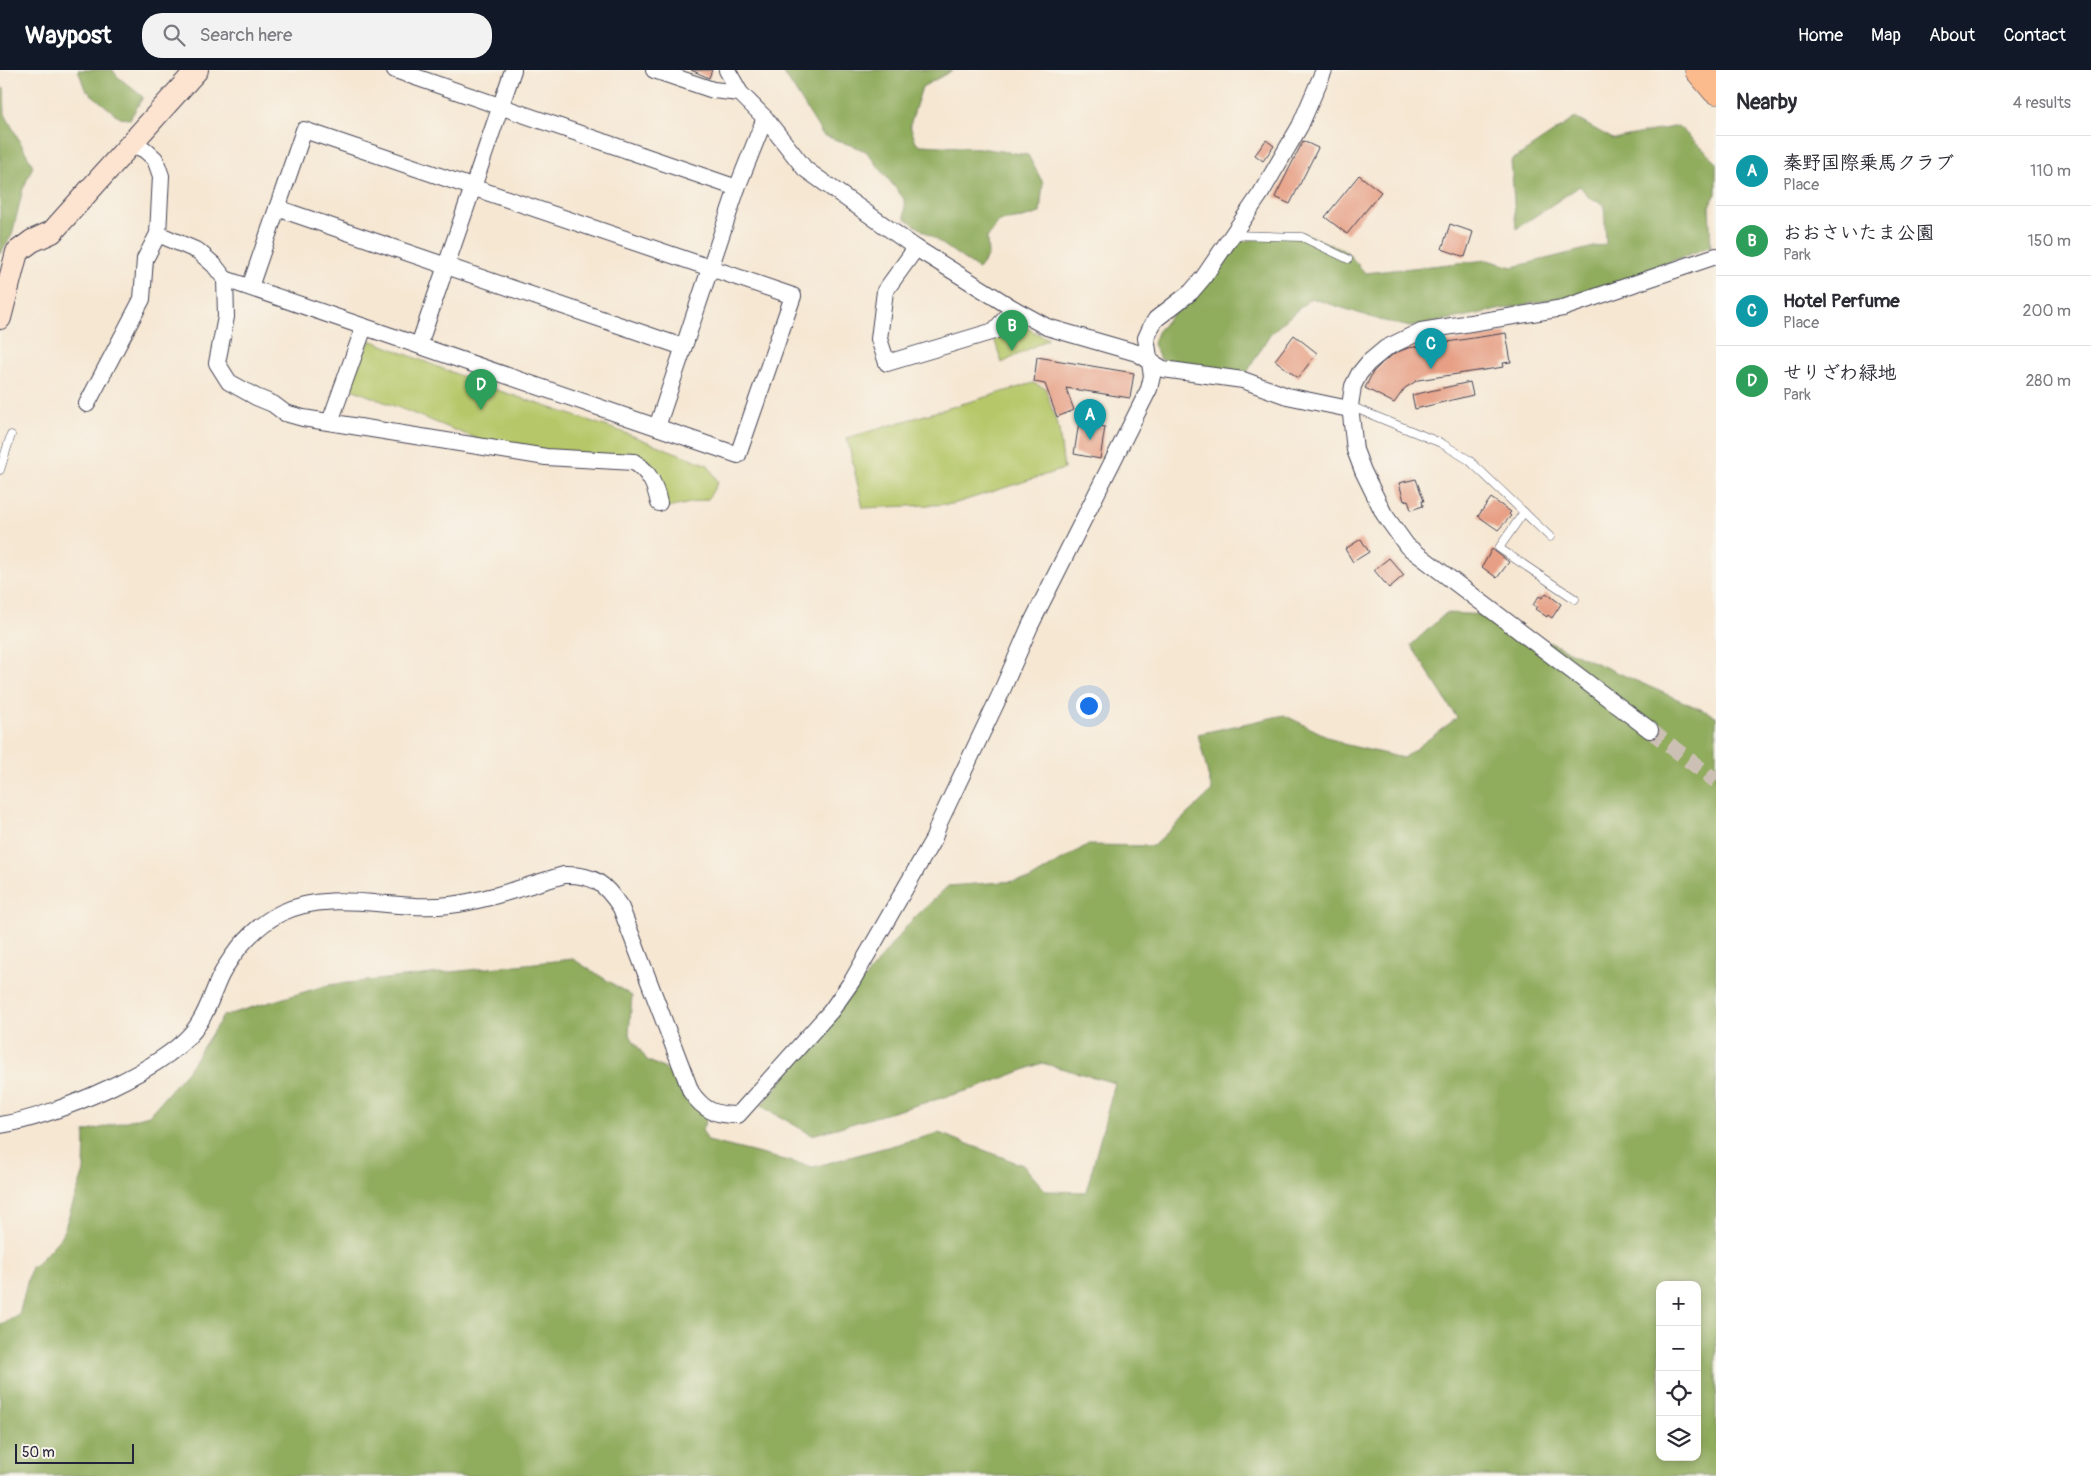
<!DOCTYPE html>
<html lang="en">
<head>
<meta charset="utf-8">
<style>
	:root { --surface:#fff; --page:#f2f2f3; --text:#2b2b33; --muted:#7c7c81; --line:#e1e1e2; --accent:#111827 }
	body { margin:0; font-family:Pangolin,"Klee One",sans-serif; background:var(--page); color:var(--text) }
	.controls { position:absolute; right:15px; bottom:15px; display:grid; overflow:hidden; border-radius:10px; box-shadow:0 2px 8px #0003 }
	.controls button { width:45px; height:45px; display:grid; place-items:center; padding:0; border:0; border-bottom:1px solid var(--line); background:var(--surface); color:var(--text); font:25px sans-serif }
	.scale { position:absolute; left:15px; bottom:12px; width:119px; box-sizing:border-box; padding-left:5px; border:2px solid #22223b; border-top:0; font-size:14px; line-height:18px; white-space:nowrap; color:#22223b; -webkit-text-stroke:4px #f7f3e8; paint-order:stroke }
	.you { position:absolute; left:1088px; top:635px; width:18px; height:18px; margin:-12px; border:4px solid #fff; border-radius:50%; background:#1a73e8; box-shadow:0 0 0 8px #1a73e833 }
	.badge { display:grid; place-items:center; width:32px; height:32px; border-radius:50%; background:var(--accent); color:#fff; font-size:16px; font-weight:700 }
	.pin { position:absolute; translate:-50% -41px; filter:drop-shadow(0 1px 2px #0008) }
	.pin::after { content:''; position:absolute; top:26px; width:18px; height:15px; background:inherit; clip-path:polygon(0 0,100% 0,50% 100%) }
	.list { margin:0; padding:0; list-style:none }
	h2 { display:flex; justify-content:space-between; align-items:center; height:65px; margin:0; padding:0 20px; font-size:21px }
	h2 small { font-size:16px; font-weight:400; color:var(--muted) }
	.list li { display:grid; grid-template-columns:32px 1fr auto; gap:15px; align-items:center; box-sizing:border-box; height:70px; padding:0 20px; border-top:1px solid var(--line) }
	.list b { display:block; font-size:19px; white-space:nowrap }
	.list p { margin:0; font-size:16px; white-space:nowrap; color:var(--muted) }
	.list em { font-size:16px; font-style:normal; color:var(--muted) }
	.icon { flex:none; width:28px; height:28px; fill:none; stroke:currentColor; stroke-width:2; stroke-linecap:round; stroke-linejoin:round }
	.map { position:relative; flex:none; width:1716px; height:1406px; overflow:hidden }
	header { display:flex; align-items:center; gap:30px; box-sizing:border-box; height:70px; padding:0 25px; background:var(--accent); color:#fff }
	header strong { font-size:24px }
	nav { display:flex; gap:28px; margin-inline-start:auto; font-size:18px }
	.search { width:350px; height:45px; background:var(--page); display:flex; align-items:center; gap:12px; box-sizing:border-box; padding:0 18px; border-radius:20px; color:var(--muted); font-size:19px }
	main { display:flex }
	aside { flex:1; background:var(--surface) }
	.map>svg:first-child { display:block }
	.green { fill:#b6c769; stroke:#6c7452 }
	.forest { fill:#90ac5d; stroke:#59674c; fill-rule:evenodd }
	.building { fill:#e7a086 }
	.lines { fill:none; stroke-linecap:round; stroke-linejoin:round }
	.street-tunnel { stroke:#ccc0b5; stroke-width:16; stroke-dasharray:16 8; stroke-linecap:butt }
	.lane-casing { stroke:#424052; stroke-width:9 }
	.street-casing { stroke:#424052; stroke-width:18 }
	.secondary-casing { stroke:#424052; stroke-width:24 }
	.highway-casing { stroke:#424052; stroke-width:29 }
	.lane { stroke:#fff; stroke-width:8 }
	.street { stroke:#fff; stroke-width:16 }
	.secondary { stroke:#fde4d1; stroke-width:22 }
	.highway { stroke:#fbbb8d; stroke-width:28 }
</style>
</head>
<body>
<header>
<strong>Waypost</strong>
<div class="search"><svg class="icon" aria-label="search" viewBox="0 0 24 24"><circle cx="10" cy="10" r="6"/><path d="M15 15l6 6"/></svg>Search here</div>
<nav><a>Home</a><a>Map</a><a>About</a><a>Contact</a></nav>
</header>
<main>
<div class="map">
<svg width="1716" height="1406" viewBox="0 0 1716 1406">
	<rect width="100%" height="100%" fill="#f7f3e8"/>
	<filter id="ink" filterUnits="userSpaceOnUse"><feTurbulence type="fractalNoise" baseFrequency=".02" numOctaves="2"/><feDisplacementMap in="SourceGraphic" scale="10" xChannelSelector="R" yChannelSelector="G"/><feConvolveMatrix kernelMatrix="1 2 1 2 8 2 1 2 1" color-interpolation-filters="sRGB"/></filter>
	<filter id="wash" filterUnits="userSpaceOnUse"><feTurbulence type="fractalNoise" baseFrequency=".0096" numOctaves="4" result="noise"/><feDisplacementMap in="SourceGraphic" scale="20" xChannelSelector="R" yChannelSelector="G"/><feGaussianBlur stdDeviation="1.12" result="paint"/><feColorMatrix in="noise" values="0 0 0 0 0 0 0 0 0 0 0 0 0 0 0 0 0 1.4 0 .05"/><feComposite in="paint" operator="in"/></filter>
	<g filter="url(#wash)">
		<rect width="100%" height="100%" fill="#f6e7d3"/>
		<g class="green">
			<path d="M 1017,253 L 1048,269 L 1002,293 L 994,268 C 1003,263 1009,256 1017,253 Z"/>
			<path d="M 370,270 L 494,319 L 620,361 L 708,395 L 718,412 L 708,429 L 663,439 L 649,398 L 490,374 L 349,318 Z"/>
			<path d="M 1033,313 L 1045,318 L 1059,360 L 1064,399 L 953,434 L 863,438 L 847,368 Z"/>
		</g>
		<g class="forest">
			<path d="M 78,0 L 113,0 L 117,6 L 143,27 L 130,49 L 120,48 L 85,19 Z"/>
			<path d="M 782,0 L 953,0 L 922,17 L 910,55 L 916,73 L 922,75 L 980,78 L 1028,85 L 1043,113 L 1040,143 L 1023,148 L 999,151 L 987,168 L 988,186 L 978,199 L 905,148 L 904,129 L 866,81 L 823,65 Z"/>
			<path d="M 4,18 L 5,44 L 33,96 L 23,119 L 12,165 L 0,184 L 0,20 Z"/>
			<path d="M 1575,48 L 1613,69 L 1678,56 L 1716,91 L 1716,124 L 1709,136 L 1711,176 L 1595,221 L 1410,257 L 1380,250 L 1311,228 L 1270,264 L 1246,304 L 1160,289 L 1153,274 L 1157,262 L 1235,172 L 1304,163 L 1347,182 L 1365,203 L 1487,190 L 1513,197 L 1606,174 L 1604,134 L 1590,129 L 1580,116 L 1516,159 L 1511,91 Z"/>
			<path d="M 1446,543 L 1487,545 L 1716,646 L 1716,1406 L 0,1406 L 0,1255 L 19,1245 L 31,1197 L 37,1194 L 62,1166 L 84,1101 L 85,1062 L 149,1045 L 188,1000 L 223,946 L 328,915 L 573,889 L 632,926 L 629,964 L 647,990 L 686,1009 L 711,1039 L 702,1060 L 708,1071 L 813,1097 L 939,1063 L 1023,1095 L 1046,1121 L 1086,1122 L 1115,1013 L 1042,993 L 980,1017 L 812,1065 L 761,1036 L 911,851 L 948,816 L 1029,810 L 1087,775 L 1153,776 L 1212,721 L 1198,664 L 1284,645 L 1343,674 L 1403,688 L 1457,648 L 1411,575 ZM 1660,1215 L 1697,1215 L 1697,1387 L 1660,1387 Z"/>
		</g>
		<g id="blocks">
			<g class="building">
				<path d="M 691,0 L 712,0 L 709,8 Z"/>
				<path d="M 1266,70 L 1274,76 L 1263,91 L 1255,85 Z"/>
				<path d="M 1303,71 L 1318,78 L 1290,134 L 1275,127 Z"/>
				<path d="M 1359,105 L 1381,122 L 1347,164 L 1325,147 Z"/>
				<path d="M 1450,154 L 1473,162 L 1465,187 L 1442,179 Z"/>
				<path d="M 1506,263 L 1511,292 L 1503,293 L 1504,297 L 1418,310 L 1405,318 L 1394,333 L 1365,318 L 1373,302 L 1383,292 L 1395,283 L 1408,278 Z"/>
				<path d="M 1294,265 L 1317,283 L 1298,308 L 1275,290 Z"/>
				<path d="M 1037,287 L 1134,303 L 1130,328 L 1066,318 L 1074,340 L 1057,347 L 1045,314 L 1034,312 Z"/>
				<path d="M 1470,312 L 1473,325 L 1415,339 L 1412,325 Z"/>
				<path d="M 1079,352 L 1105,357 L 1100,389 L 1074,384 Z"/>
				<path d="M 1416,409 L 1424,431 L 1422,431 L 1423,436 L 1411,440 L 1408,430 L 1404,431 L 1399,413 Z"/>
				<path d="M 1491,428 L 1511,442 L 1509,444 L 1511,446 L 1498,460 L 1478,446 Z"/>
				<path d="M 1361,469 L 1369,482 L 1353,492 L 1345,479 Z"/>
				<path d="M 1492,479 L 1509,492 L 1497,508 L 1482,497 Z"/>
				<path d="M 1389,488 L 1404,505 L 1389,518 L 1374,500 Z"/>
				<path d="M 1546,523 L 1561,534 L 1552,548 L 1548,545 L 1547,547 L 1535,539 L 1537,537 L 1533,535 L 1539,526 L 1542,528 Z"/>
			</g>
		</g>
	</g>
	<g filter="url(#ink)">
		<use href="#blocks" fill-opacity="0" stroke="#424052" stroke-width="1"/>
		<g class="lines">
			<path class="street-tunnel" d="M 1650,660 L 1716,711"/>
			<g class="lane-casing">
				<g id="lane">
					<path d="M 1232,165 L 1302,167 L 1348,189"/>
					<path d="M 1350,336 L 1441,373 L 1469,390 L 1550,467"/>
					<path d="M 0,400 L 11,365"/>
					<path d="M 1524,442 L 1499,478 L 1575,529"/>
				</g>
			</g>
			<g class="street-casing">
				<g id="street">
					<path d="M 395,0 L 737,118"/>
					<path d="M 654,0 L 713,20 L 740,23"/>
					<path d="M 727,0 L 740,23 L 765,48 L 805,99 L 916,178 L 1014,239 L 1047,257 L 1137,283 L 1163,299 L 1243,310 L 1287,326 L 1349,339"/>
					<path d="M 277,138 L 683,277"/>
					<path d="M 158,164 L 198,181 L 214,195 L 225,209 L 226,247 L 217,293 L 229,312 L 256,327 L 273,334 L 285,343 L 303,348 L 546,387 L 634,392 C 650,402 655,415 659,433"/>
					<path d="M 916,178 L 885,221 L 879,269 L 887,293 L 994,261 L 1014,239"/>
					<path d="M 225,209 L 738,385 L 793,226 L 304,60 L 250,217"/>
					<path d="M 419,275 L 513,0"/>
					<path d="M 87,334 L 142,229 L 145,189 L 158,164 L 161,106 L 155,89 L 145,80 L 130,73"/>
					<path d="M 330,352 L 364,257"/>
					<path d="M 657,357 L 737,118 L 765,48"/>
					<path d="M 1650,660 L 1407,476 L 1384,444 L 1363,401 L 1355,380 L 1350,336 L 1353,316 L 1359,304 L 1368,293 L 1386,278 L 1421,261 L 1563,238 L 1716,186"/>
					<path d="M 0,1055 C 50,1048 173,998 199,953 C 209,938 213,921 221,905 C 234,880 256,855 281,843 C 333,818 395,842 450,835 C 485,831 529,815 564,805 C 593,804 605,813 621,838 L 691,1022 C 704,1041 715,1045 738,1045 L 831,941 L 852,911 L 934,768 L 939,753 L 1000,625 L 1030,556 L 1149,319 L 1152,306 L 1146,268 L 1151,257 L 1156,249 L 1191,222 L 1203,208 L 1261,123 L 1300,56 L 1324,0"/>
				</g>
			</g>
			<g class="secondary-casing">
				<path id="secondary" d="M 0,248 L 17,182 L 32,171 L 52,162 L 197,0"/>
			</g>
			<g class="highway-casing">
				<path id="highway" d="M 1699,0 L 1716,20"/>
			</g>
			<use href="#lane" class="lane"/>
			<use href="#street" class="street"/>
			<use href="#secondary" class="secondary"/>
			<use href="#highway" class="highway"/>
		</g>
	</g>
</svg>
<div class="controls">
<button>+</button>
<button>−</button>
<button><svg class="icon" aria-label="locate" viewBox="0 0 24 24"><circle cx="12" cy="12" r="6"/><path d="M12 2v4M12 18v4M2 12h4M18 12h4"/></svg></button>
<button><svg class="icon" aria-label="layers" viewBox="0 0 24 24"><path d="M12 4l9 5-9 5-9-5zM3 14l9 5 9-5"/></svg></button>
</div>
<div class="scale">50 m</div>
<div class="you"></div>
<div class="pin badge" style="left:1090px;top:370px;background:#0f9aa8">A</div>
<div class="pin badge" style="left:1012px;top:281px;background:#2e9e5b">B</div>
<div class="pin badge" style="left:1431px;top:299px;background:#0f9aa8">C</div>
<div class="pin badge" style="left:481px;top:340px;background:#2e9e5b">D</div>
</div>
<aside>
<h2>Nearby<small>4 results</small></h2>
<ul class="list">
<li><span class="badge" style="background:#0f9aa8">A</span><div><b>秦野国際乗馬クラブ</b><p>Place</p></div><em>110 m</em></li>
<li><span class="badge" style="background:#2e9e5b">B</span><div><b>おおさいたま公園</b><p>Park</p></div><em>150 m</em></li>
<li><span class="badge" style="background:#0f9aa8">C</span><div><b>Hotel Perfume</b><p>Place</p></div><em>200 m</em></li>
<li><span class="badge" style="background:#2e9e5b">D</span><div><b>せりざわ緑地</b><p>Park</p></div><em>280 m</em></li>
</ul>
</aside>
</main>
</body>
</html>
